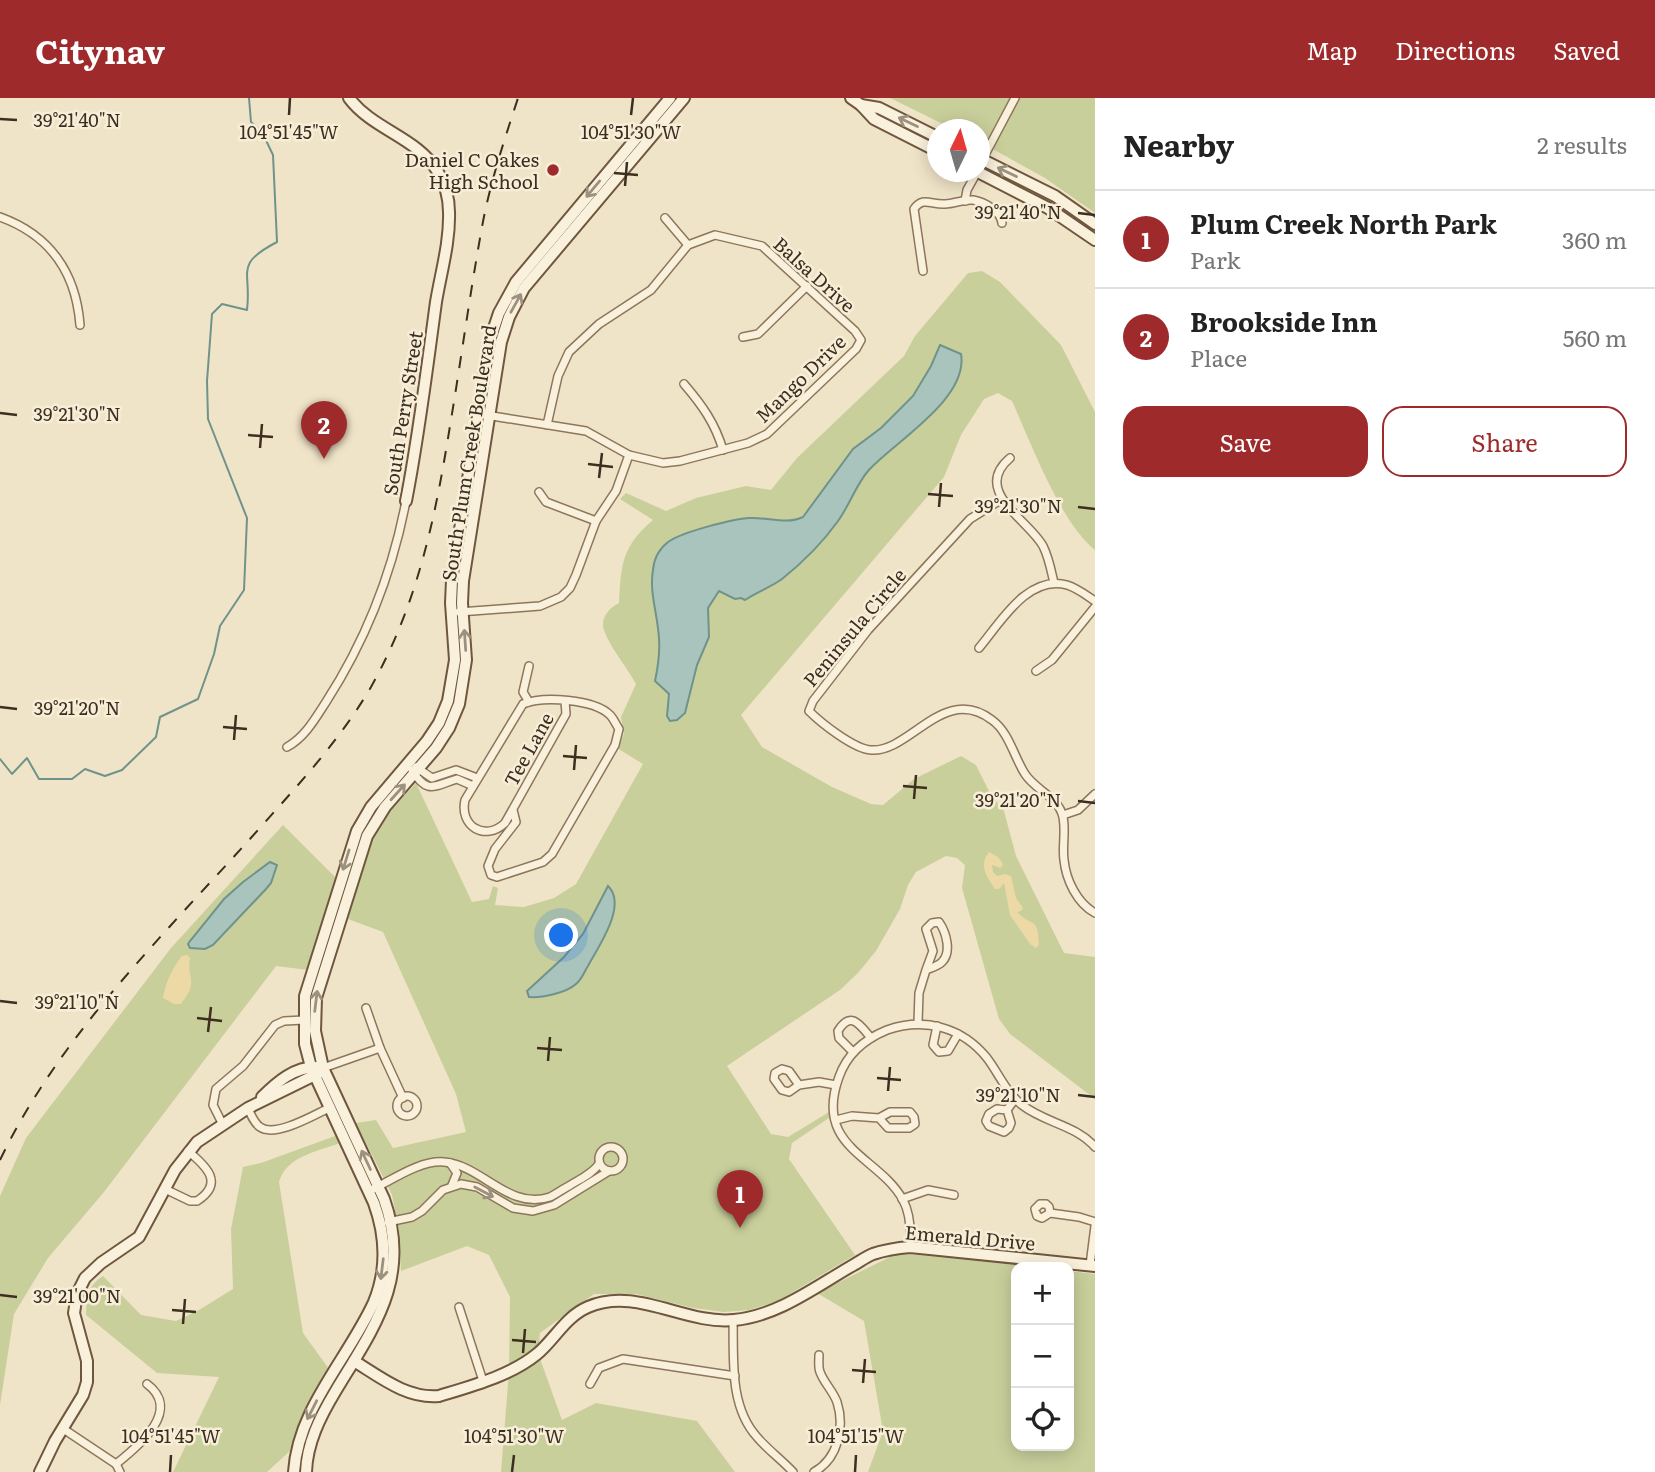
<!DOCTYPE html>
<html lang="en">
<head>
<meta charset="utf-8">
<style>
	:root { --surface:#fff; --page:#f2f2f2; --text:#222; --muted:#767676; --line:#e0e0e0; --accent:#9e2a2b }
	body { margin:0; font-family:Literata,serif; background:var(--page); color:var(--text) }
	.controls { position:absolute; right:21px; bottom:21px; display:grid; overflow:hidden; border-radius:14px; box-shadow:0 4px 18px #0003 }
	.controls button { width:63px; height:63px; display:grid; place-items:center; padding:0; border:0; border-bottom:2px solid var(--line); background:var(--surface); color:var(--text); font:35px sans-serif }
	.compass { position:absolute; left:927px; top:21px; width:63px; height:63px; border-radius:50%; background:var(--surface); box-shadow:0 4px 18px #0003; rotate:5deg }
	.you { position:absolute; left:562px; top:838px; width:24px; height:24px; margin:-18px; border:5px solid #fff; border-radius:50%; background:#1a73e8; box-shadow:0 0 0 10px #1a73e833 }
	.badge { display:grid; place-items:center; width:46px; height:46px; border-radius:50%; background:var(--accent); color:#fff; font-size:23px; font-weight:700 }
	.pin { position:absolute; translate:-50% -58px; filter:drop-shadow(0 2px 4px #0008) }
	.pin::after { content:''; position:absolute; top:37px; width:24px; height:21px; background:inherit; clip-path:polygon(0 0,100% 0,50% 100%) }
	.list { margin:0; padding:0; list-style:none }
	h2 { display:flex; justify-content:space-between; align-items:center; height:91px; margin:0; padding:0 28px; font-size:30px }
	h2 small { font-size:23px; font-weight:400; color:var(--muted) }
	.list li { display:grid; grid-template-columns:46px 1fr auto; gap:21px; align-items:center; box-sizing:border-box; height:98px; padding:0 28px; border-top:2px solid var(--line) }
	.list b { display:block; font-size:26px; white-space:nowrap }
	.list p { margin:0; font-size:23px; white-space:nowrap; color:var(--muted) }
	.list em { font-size:23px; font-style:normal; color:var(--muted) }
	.actions { display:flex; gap:14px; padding:21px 28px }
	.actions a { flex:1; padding:16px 0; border:2px solid var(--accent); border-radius:21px; text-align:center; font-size:24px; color:var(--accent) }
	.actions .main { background:var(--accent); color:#fff }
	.icon { flex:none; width:38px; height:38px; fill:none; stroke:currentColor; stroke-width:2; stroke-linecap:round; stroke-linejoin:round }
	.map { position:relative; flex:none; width:1095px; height:1374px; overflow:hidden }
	header { display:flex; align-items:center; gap:42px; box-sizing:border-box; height:98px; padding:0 35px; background:var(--accent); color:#fff }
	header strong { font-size:33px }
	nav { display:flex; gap:38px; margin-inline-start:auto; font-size:24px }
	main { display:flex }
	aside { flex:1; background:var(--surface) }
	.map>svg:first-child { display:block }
	.green { fill:#c9cf9b }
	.sand { fill:#ecd9a5 }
	.water { fill:#a9c4bc; stroke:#6f938a; stroke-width:2 }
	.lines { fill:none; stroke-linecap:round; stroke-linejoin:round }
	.stream { stroke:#6f938a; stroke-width:2 }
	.street-casing { stroke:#8d765c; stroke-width:10 }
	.secondary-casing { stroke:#6f573f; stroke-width:14 }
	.street { stroke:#faf1dc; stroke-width:7 }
	.secondary { stroke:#faf1dc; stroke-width:10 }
	.rail { stroke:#3d2e20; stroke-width:2; stroke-dasharray:12 12; stroke-linecap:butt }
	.oneway { stroke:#9c907e }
	.ticks { fill:none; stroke:#3d2e20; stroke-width:2.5 }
	.poi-dot { fill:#9e2a2b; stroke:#f7eed8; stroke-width:2.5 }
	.labels { text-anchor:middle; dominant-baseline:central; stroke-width:5; stroke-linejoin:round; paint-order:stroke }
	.poi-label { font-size:19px; fill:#3d2e20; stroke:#f7eed8; text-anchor:end }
	.street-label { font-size:19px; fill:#3d2e20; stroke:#f7eed8 }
	.ticks-label { font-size:18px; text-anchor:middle; fill:#3d2e20; stroke:#f7eed8; stroke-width:5; stroke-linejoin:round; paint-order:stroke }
</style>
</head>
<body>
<header>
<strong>Citynav</strong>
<nav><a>Map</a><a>Directions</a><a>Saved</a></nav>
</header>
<main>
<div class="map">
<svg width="1095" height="1374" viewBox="0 0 1095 1374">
	<rect width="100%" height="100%" fill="#f0e4c8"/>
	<g class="green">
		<path d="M 890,0 L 1095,0 L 1095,115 L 1045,80 L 980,44 L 979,32 L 953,31 Z"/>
		<path d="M 982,173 L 1000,184 L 1061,247 L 1095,314 L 1095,452 C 1060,424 1031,345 1012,303 L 998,295 L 984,301 L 961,337 L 944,379 L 741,617 L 762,649 L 832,689 L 871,706 L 883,707 L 914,681 L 961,658 L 976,667 L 991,697 L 1004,713 L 1016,758 L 1064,855 L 1095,859 L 1095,1001 L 1010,936 L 999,921 L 962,790 L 965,767 L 957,760 L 946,758 L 916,774 L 908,787 L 900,811 L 876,853 L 858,875 L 840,892 L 727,968 L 771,1036 L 788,1039 L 829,1014 L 829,1020 L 792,1045 L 789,1061 L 855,1157 L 778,1203 L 749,1212 L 724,1214 L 693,1210 L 636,1196 L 594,1196 L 540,1235 L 538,1255 L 562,1322 L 596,1305 L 697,1323 L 735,1374 L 501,1374 L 509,1273 L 510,1199 L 489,1157 L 467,1148 L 401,1173 L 399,1132 L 392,1097 L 356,1025 L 376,1022 L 393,1050 L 466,1034 L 456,996 L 383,834 L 348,821 L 370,747 L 383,721 L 416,685 L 472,804 L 489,801 L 493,788 L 498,790 L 495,807 L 524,809 L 554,800 L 576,786 L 643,666 L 617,650 L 624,636 L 621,619 L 636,586 C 627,569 609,548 604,532 C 600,520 609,510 619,505 C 621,466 622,448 653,422 L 620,401 L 626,395 L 666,413 L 696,400 L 746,388 L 771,392 L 797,360 L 904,258 L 915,238 L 968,175 Z"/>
		<path d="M 283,727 L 336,780 L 308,872 L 276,868 L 104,1094 L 48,1160 L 14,1216 L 0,1307 L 0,1098 L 26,1040 L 171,850 Z"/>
		<path d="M 335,1038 L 340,1045 C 316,1054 287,1058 279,1084 L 303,1235 L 329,1271 L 303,1317 L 291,1352 L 267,1374 L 173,1374 L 219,1279 L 157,1275 L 86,1217 C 87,1199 87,1188 103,1178 L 141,1217 L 176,1223 L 199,1212 L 233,1191 L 231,1131 L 243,1069 L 261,1065 Z"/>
		<path d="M 898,1155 L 1034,1169 L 1016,1169 L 1016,1348 L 1069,1348 L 1069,1173 L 1095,1176 L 1095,1374 L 868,1374 L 883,1333 L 864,1223 L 817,1195 Z"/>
	</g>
	<g class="sand">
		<path d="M 989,754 L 998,759 L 1003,766 L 1001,770 L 992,767 L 993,774 L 997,778 L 1005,776 L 1011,778 L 1016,800 L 1023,810 L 1021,813 L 1017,814 C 1032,830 1038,817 1039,847 L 1036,850 L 1030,846 L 1010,817 L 1004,785 L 999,791 L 995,791 C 987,779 978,767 989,754 Z"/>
		<path d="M 187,857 L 190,860 C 186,882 200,882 181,906 L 174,906 L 163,900 C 165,885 173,869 182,858 Z"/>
	</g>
	<g class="water">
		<path d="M 940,247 L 961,256 C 969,301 894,344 868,373 C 856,387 849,408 838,423 C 823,444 802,465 782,481 C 771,489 757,494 745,502 L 741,500 L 735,501 L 719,493 L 708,510 L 709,539 L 697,567 L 685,615 L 677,622 L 670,623 L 667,618 L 669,596 L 655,583 C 658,569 660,555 659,541 C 658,517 649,495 653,472 C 654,460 659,451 668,444 C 682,434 732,421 750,420 C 768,419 786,427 803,419 L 853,351 L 881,330 L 913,298 L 931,268 Z"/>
		<path d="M 270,764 L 277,767 L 271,785 L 266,791 L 213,847 L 205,851 L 190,850 L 188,846 L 190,843 L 224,801 L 243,784 Z"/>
		<path d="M 608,788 C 628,807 598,849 588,868 C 584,874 582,881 576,886 C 566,895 542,900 529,899 L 527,893 L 564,859 L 583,836 Z"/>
	</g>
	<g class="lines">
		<path class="stream" d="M 0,661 L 12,676 L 27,660 L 39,681 L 72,681 L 85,671 L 105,678 L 122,672 L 156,639 L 160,619 L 198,601 L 214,556 L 220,528 L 244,492 L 247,420 L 208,321 L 207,283 L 212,216 L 222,206 L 247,212 C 252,173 233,167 277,144 L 273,57 L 262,34 L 251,24 L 249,0"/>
		<g class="street-casing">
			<g id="street">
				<path d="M 979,68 L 1015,0"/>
				<path d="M 965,103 L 967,92 L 977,74"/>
				<path d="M 0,119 C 50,137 76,175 80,227"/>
				<path d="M 665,120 L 688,147"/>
				<path d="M 923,173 L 914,111 C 923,98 931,107 945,106 C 954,106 964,101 973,102 C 984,104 1001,113 1002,125"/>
				<path d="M 743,239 L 758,236 L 807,188"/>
				<path d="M 684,286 C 702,307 715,325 723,352"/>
				<path d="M 486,317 L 586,333 L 629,357 L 663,365 L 680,363 L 748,345 L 767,336 L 856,251 L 861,242 L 855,233 L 762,148 L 715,137 L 688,147 L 651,192 L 599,226 L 569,254 L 558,278 L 547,327"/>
				<path d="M 1010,360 C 971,393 1029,422 1043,448 C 1049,460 1051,472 1054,485"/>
				<path d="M 539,394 L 546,404 L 596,423"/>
				<path d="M 1002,401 L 970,421 L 868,532 L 813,603 L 809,613 C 821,625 854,651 871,652 C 910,655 944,585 992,622 C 1009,634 1014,659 1025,676 C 1036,693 1058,698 1063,719 C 1066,734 1062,748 1064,762 C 1066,782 1077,805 1095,815"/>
				<path d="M 459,514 L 540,508 L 561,499 L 570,490 L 576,477 L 596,423 L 616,393 L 629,357"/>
				<path d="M 979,550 C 1000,525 1028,476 1067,487 C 1077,490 1086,497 1095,503"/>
				<path d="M 1036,573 L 1052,562 L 1095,509"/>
				<path d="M 529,604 L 523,594 L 529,568"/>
				<path d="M 287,649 C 305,639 315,621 326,604 C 366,542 392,476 406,403"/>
				<path d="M 416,669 L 432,680 L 456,672 L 477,680"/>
				<path d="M 412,672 C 427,697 434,688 457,681 L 473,688"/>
				<path d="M 513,712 L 516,724 L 495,751 L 488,768 L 491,777 L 497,779 L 543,764 L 552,756 L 615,647 L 619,631 C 616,627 614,621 610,617 C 594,601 543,598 523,606 L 465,702 C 459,728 485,744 505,725 L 566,616 L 565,603"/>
				<path d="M 1063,717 L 1078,712 L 1095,696"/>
				<path d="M 366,910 L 380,950 L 403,1000"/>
				<path d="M 918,925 L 919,895 L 926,872 C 931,870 938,868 942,864 C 952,854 946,834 939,824 L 932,825 L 926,831 L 933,853 L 926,872"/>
				<path d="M 937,928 L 933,947 L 939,954 L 948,953 L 958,936"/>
				<path d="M 853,954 L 839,940 L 838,933 C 851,912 860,927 871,940"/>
				<path d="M 323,970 L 380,950"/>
				<path d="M 799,987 L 789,994 L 782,992 L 774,981 L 775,975 L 782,971 L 789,973 L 799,987 L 819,984 L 836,987"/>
				<circle cx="407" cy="1008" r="10"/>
				<path d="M 248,1010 C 251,1017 254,1025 260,1029 C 275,1040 314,1017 329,1010"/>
				<path d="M 1007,1012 L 1011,1025 L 1009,1030 L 1004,1034 L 989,1028 L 986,1023 L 989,1016 L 997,1011 L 1007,1012 L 1015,1001"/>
				<path d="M 836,1022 L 852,1018 L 879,1020 L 888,1030 L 909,1030 L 915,1026 L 914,1019 L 910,1014 L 890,1014 L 879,1020"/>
				<path d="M 222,1025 L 213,1007 L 216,991 L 243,968 L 275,927 L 284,923 L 304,922"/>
				<circle cx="611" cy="1061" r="12"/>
				<path d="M 450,1065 L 457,1075 L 452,1087"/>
				<path d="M 165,1091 L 190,1103 L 197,1103 C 225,1085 206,1068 188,1053"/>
				<path d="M 369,1093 C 391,1083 419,1062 444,1064 C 482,1067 509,1113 550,1099 C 556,1096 563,1091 569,1088 C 580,1081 592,1076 599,1066"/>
				<path d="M 902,1101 L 928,1092 L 954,1097"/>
				<path d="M 1050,1115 L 1049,1109 L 1046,1106 L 1040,1106 L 1035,1111 L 1037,1118 L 1042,1120 L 1050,1115 L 1079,1119 L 1095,1124"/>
				<path d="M 388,1124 L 412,1119 L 422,1113 L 443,1092 L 461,1086 L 477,1089 L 513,1110 L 533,1113 L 554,1107 L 609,1073"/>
				<path d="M 910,1149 C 911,1134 910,1115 903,1102 C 879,1058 813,1050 839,979 C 847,956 865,941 887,932 C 924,919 962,929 987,960 C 999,976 1006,994 1022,1007 C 1045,1025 1076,1027 1095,1049"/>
				<path d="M 1090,1167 L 1095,1128"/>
				<path d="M 459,1209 L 483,1283"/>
				<path d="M 733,1222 C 734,1261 729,1308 757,1339 C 768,1352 782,1362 793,1374"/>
				<path d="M 590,1286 L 599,1270 L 623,1261 L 735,1278"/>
				<path d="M 62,1330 L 116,1366 L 120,1374"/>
				<path d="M 116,1366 C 140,1347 182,1312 147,1286"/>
				<path d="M 814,1374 C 838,1361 845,1329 837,1304 C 833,1293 824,1285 820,1274 C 818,1269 819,1263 819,1257"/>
			</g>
		</g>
		<g class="secondary-casing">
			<g id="secondary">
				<path d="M 349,0 C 373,32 417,39 438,74 C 445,86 449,100 449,114 C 450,144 441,174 436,204 C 427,270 419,337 406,403"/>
				<path d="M 851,0 L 861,7 L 874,21 L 937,53"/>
				<path d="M 861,7 L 879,10 L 937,39"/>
				<path d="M 979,60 L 1055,98 L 1095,126"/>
				<path d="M 978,74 L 1048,110 L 1095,142"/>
				<path d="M 262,999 C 277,984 294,969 317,969"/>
				<path d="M 354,1263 C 380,1279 407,1301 439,1298 C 472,1288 510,1278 537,1256 C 555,1241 565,1219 588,1209 C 636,1188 685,1227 734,1222 C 777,1218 814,1190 850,1169 C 858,1165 865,1159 873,1156 C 885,1152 897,1150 910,1149 L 1095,1168"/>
				<path d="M 40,1374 L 55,1343 L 83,1297 L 87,1284 L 87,1263 L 74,1215 L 77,1196 L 85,1180 L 101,1165 L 139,1139 L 175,1072 L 197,1044 L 248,1010 L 319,975"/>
				<path d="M 294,1374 C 298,1310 348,1261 374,1204 C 387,1172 386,1138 374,1105 L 311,969 L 305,946 L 305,898 L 357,733 L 371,709 L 427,643 L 439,625 L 448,603 L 455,562 L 451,505 L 452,482 L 490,242 L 499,215 L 516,184 L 670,0"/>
				<path d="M 306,1374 C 307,1345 320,1319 335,1294 C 374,1229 412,1180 384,1101 L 323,970 L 315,933 L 316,900 L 367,738 L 385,709 L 436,650 L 449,630 L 459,606 L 466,562 L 462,505 L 463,483 L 501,244 L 509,219 L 524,190 L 684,0"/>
			</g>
		</g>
		<use href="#street" class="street"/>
		<use href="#secondary" class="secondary"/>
		<path class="rail" d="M 0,1062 C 61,935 165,836 258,732 C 299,686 340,642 371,589 C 418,505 435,421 450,328 C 461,262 470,195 482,129 C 490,85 504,43 518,0"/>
	</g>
	<defs><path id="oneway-shaft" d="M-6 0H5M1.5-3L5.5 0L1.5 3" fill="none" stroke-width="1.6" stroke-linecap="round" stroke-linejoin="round" transform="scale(1.75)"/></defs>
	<g class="oneway">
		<use href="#oneway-shaft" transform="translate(908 24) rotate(-154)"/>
		<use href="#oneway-shaft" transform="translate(1007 74) rotate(-154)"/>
		<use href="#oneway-shaft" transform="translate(593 91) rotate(130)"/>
		<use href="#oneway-shaft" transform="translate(516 205) rotate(-61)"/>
		<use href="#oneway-shaft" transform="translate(465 542) rotate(-94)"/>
		<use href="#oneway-shaft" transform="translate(398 694) rotate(-48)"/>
		<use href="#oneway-shaft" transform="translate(346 762) rotate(107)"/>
		<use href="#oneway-shaft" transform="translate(316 903) rotate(-83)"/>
		<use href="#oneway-shaft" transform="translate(366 1062) rotate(-115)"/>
		<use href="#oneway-shaft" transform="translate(484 1094) rotate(28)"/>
		<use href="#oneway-shaft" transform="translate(382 1171) rotate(97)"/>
		<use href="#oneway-shaft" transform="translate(312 1312) rotate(117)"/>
	</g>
	<path class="ticks" d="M 289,17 L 290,0M 631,17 L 633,0M 0,21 L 17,22M 614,75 L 638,77M 625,88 L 627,64M 1078,115 L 1095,117M 0,315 L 17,317M 248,337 L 273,339M 260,350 L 262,326M 588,366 L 613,369M 599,380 L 602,355M 928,396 L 953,398M 939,409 L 941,385M 1078,409 L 1095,411M 0,609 L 17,611M 223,629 L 247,631M 234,642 L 236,617M 563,658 L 587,660M 574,672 L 576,647M 903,688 L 927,690M 914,701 L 916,677M 1078,703 L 1095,705M 0,903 L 17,905M 197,920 L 222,923M 208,934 L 211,909M 537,950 L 562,952M 548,963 L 550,939M 877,980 L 901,982M 888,993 L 890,969M 1078,997 L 1095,999M 0,1197 L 17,1199M 172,1212 L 196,1214M 183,1226 L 185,1201M 512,1242 L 536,1244M 523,1255 L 525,1231M 852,1272 L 876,1274M 863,1285 L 865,1261M 170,1374 L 171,1357M 512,1374 L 514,1357M 855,1374 L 856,1357"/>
	<circle class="poi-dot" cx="553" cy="72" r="7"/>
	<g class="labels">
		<g class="poi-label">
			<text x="539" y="61">Daniel C Oakes<tspan x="539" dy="22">High School</tspan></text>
		</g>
		<g class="street-label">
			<text transform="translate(815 176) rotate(42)">Balsa Drive</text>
			<text transform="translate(800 280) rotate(-44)">Mango Drive</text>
			<text transform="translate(402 315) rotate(-81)">South Perry Street</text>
			<text transform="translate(468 355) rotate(-81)">South Plum Creek Boulevard</text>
			<text transform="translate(854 529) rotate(-50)">Peninsula Circle</text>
			<text transform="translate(528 651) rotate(-61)">Tee Lane</text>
			<text transform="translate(970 1139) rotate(5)">Emerald Drive</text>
		</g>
	</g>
	<g class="ticks-label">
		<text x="77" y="29">39°21'40"N</text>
		<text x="289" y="41">104°51'45"W</text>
		<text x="631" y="41">104°51'30"W</text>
		<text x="1018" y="121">39°21'40"N</text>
		<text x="77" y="323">39°21'30"N</text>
		<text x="1018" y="415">39°21'30"N</text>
		<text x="77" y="617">39°21'20"N</text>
		<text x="1018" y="709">39°21'20"N</text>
		<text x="77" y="911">39°21'10"N</text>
		<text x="1018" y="1004">39°21'10"N</text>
		<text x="77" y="1205">39°21'00"N</text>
		<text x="171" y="1345">104°51'45"W</text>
		<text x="514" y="1345">104°51'30"W</text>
		<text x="856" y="1345">104°51'15"W</text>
	</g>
</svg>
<div class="controls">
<button>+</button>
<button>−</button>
<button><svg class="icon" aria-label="locate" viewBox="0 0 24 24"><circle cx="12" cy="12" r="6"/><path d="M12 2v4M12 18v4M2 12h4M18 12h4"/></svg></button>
</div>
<svg class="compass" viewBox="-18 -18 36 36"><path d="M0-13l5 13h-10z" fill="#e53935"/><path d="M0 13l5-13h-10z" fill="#767676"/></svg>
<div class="you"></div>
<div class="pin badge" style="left:740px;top:1130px">1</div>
<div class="pin badge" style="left:324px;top:361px">2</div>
</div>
<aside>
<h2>Nearby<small>2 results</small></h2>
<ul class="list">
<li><span class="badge">1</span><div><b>Plum Creek North Park</b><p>Park</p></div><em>360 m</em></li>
<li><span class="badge">2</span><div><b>Brookside Inn</b><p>Place</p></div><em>560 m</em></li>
</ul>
<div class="actions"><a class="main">Save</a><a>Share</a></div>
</aside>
</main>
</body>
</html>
